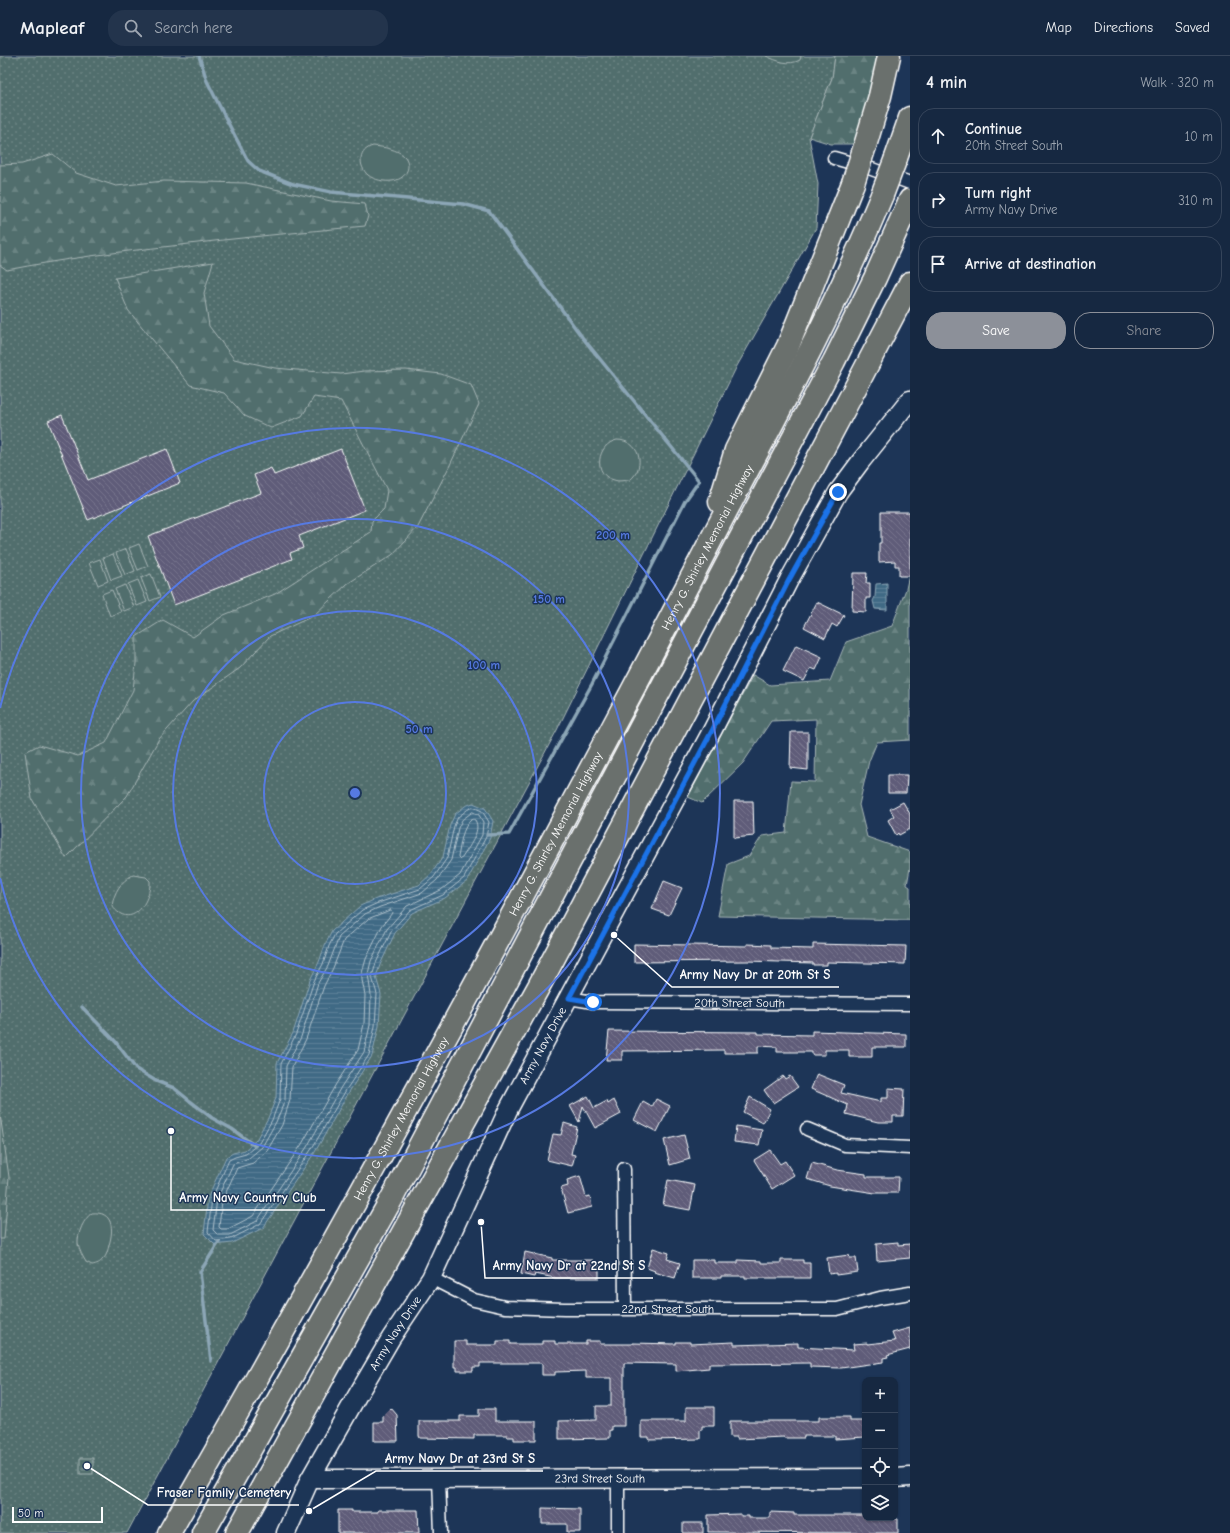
<!DOCTYPE html>
<html lang="en">
<head>
<meta charset="utf-8">
<style>
	:root { --surface:#162841; --page:#23344c; --text:#f1f3f6; --muted:#9ea6b1; --line:#35445a; --accent:#8c9099 }
	body { margin:0; font-family:"Comic Neue",sans-serif; background:var(--page); color:var(--text) }
	.controls { position:absolute; right:12px; bottom:12px; display:grid; overflow:hidden; border-radius:8px; box-shadow:0 1px 3px #0004 }
	.controls button { width:36px; height:36px; display:grid; place-items:center; padding:0; border:0; border-bottom:1px solid var(--line); background:var(--surface); color:var(--text); font:20px sans-serif }
	.scale { position:absolute; left:12px; bottom:10px; width:91px; box-sizing:border-box; padding-left:4px; border:2px solid #fff; border-top:0; font-size:11px; line-height:14px; white-space:nowrap; color:#fff; -webkit-text-stroke:3px #1d3557; paint-order:stroke }
	.stop { position:absolute; width:12px; height:12px; margin:-9px; border:3px solid #1a73e8; border-radius:50%; background:#fff }
	.stop.end { background:#1a73e8; border-color:#fff; box-shadow:0 1px 4px #0008 }
	.list { margin:0; padding:0; list-style:none }
	h2 { display:flex; justify-content:space-between; align-items:center; height:52px; margin:0; padding:0 16px; font-size:17px }
	h2 small { font-size:13px; font-weight:400; color:var(--muted) }
	.list li { display:grid; grid-template-columns:26px 1fr auto; gap:12px; align-items:center; box-sizing:border-box; height:56px; margin:0 8px 8px; padding:0 8px; border:1px solid var(--line); border-radius:16px }
	.list b { display:block; font-size:15px; white-space:nowrap }
	.list p { margin:0; font-size:13px; white-space:nowrap; color:var(--muted) }
	.list em { font-size:13px; font-style:normal; color:var(--muted) }
	.actions { display:flex; gap:8px; padding:12px 16px }
	.actions a { flex:1; padding:9px 0; border:1px solid var(--accent); border-radius:16px; text-align:center; font-size:14px; color:var(--accent) }
	.actions .main { background:var(--accent); color:#fff }
	.icon { flex:none; width:22px; height:22px; fill:none; stroke:currentColor; stroke-width:2; stroke-linecap:round; stroke-linejoin:round }
	.map { position:relative; flex:none; width:910px; height:1477px; overflow:hidden }
	header { display:flex; align-items:center; gap:24px; box-sizing:border-box; height:56px; padding:0 20px; background:var(--surface); border-bottom:1px solid var(--line) }
	header strong { font-size:19px }
	nav { display:flex; gap:22px; margin-inline-start:auto; font-size:14px }
	.search { width:280px; height:36px; background:var(--page); display:flex; align-items:center; gap:10px; box-sizing:border-box; padding:0 14px; border-radius:16px; color:var(--muted); font-size:15px }
	main { display:flex }
	aside { flex:1; background:var(--surface) }
	.map>svg:first-child { display:block }
	.grass { fill:url(#grass-dots); stroke:#a8b6b6 }
	.forest { fill:url(#forest-firs); stroke:#a8b6b6 }
	.cemetery { fill:url(#cemetery-stones); stroke:#a8b6b6 }
	.garden { fill:#516e6d; stroke:#a8b6b6 }
	.water { fill:url(#water-rules); stroke:#8ca6b6 }
	.lines { fill:none; stroke-linecap:round; stroke-linejoin:round }
	.shore { stroke:#b2c3ce; stroke-width:1 }
	.stream { stroke:#8ca6b6; stroke-width:3.5 }
	.building { fill:url(#building-back-hatch); stroke:#fff }
	.street-casing { stroke:#fff; stroke-width:15 }
	.secondary-casing { stroke:#fff; stroke-width:21 }
	.highway-casing { stroke:#fff; stroke-width:25 }
	.street { stroke:#1d3557; stroke-width:12 }
	.secondary { stroke:#1d3557; stroke-width:18 }
	.highway { stroke:#6b706d; stroke-width:22 }
	.highway-bridge-casing { stroke:#fff; stroke-width:25; stroke-linecap:butt }
	.highway-bridge { stroke:#6b706d; stroke-width:22 }
	.route { stroke:#1a73e8; stroke-width:5 }
	.ring { fill:none; stroke:#567ae2; stroke-width:2 }
	.labels { text-anchor:middle; dominant-baseline:central; stroke-width:3; stroke-linejoin:round; paint-order:stroke }
	.street-label { font-size:12px; fill:#fff; stroke:#1d3557 }
	.centre { fill:#567ae2; stroke:#1d3557; stroke-width:2 }
	.ring-label { font-size:12px; text-anchor:middle; font-weight:bold; fill:#567ae2; stroke:#1d3557; stroke-width:3; stroke-linejoin:round; paint-order:stroke }
	.leader { fill:none; stroke:#fff; stroke-width:1.5 }
	.callout-dot { fill:#fff; stroke:#1d3557; stroke-width:1.5 }
	.callout-label { font-size:13px; text-anchor:middle; font-weight:bold; fill:#fff; stroke:#1d3557; stroke-width:3; stroke-linejoin:round; paint-order:stroke }
</style>
</head>
<body>
<header>
<strong>Mapleaf</strong>
<div class="search"><svg class="icon" aria-label="search" viewBox="0 0 24 24"><circle cx="10" cy="10" r="6"/><path d="M15 15l6 6"/></svg>Search here</div>
<nav><a>Map</a><a>Directions</a><a>Saved</a></nav>
</header>
<main>
<div class="map">
<svg width="910" height="1477" viewBox="0 0 910 1477">
	<defs>
		<pattern id="grass-dots" width="8" height="8" patternUnits="userSpaceOnUse"><rect width="8" height="8" fill="#516e6d"/><path d="M2 2h.1M6 6h.1" fill="none" stroke="#6b8483" stroke-width="1.8" stroke-linecap="round"/></pattern>
		<pattern id="forest-firs" width="22" height="20" patternUnits="userSpaceOnUse"><rect width="22" height="20" fill="#516e6d"/><path d="M5 1l3.5 6h-7zM16 11l3.5 6h-7z" fill="#6b8483"/></pattern>
		<pattern id="cemetery-stones" width="16" height="16" patternUnits="userSpaceOnUse"><rect width="16" height="16" fill="#516e6d"/><path d="M2 7V4a2 2 0 0 1 4 0v3zM10 15v-3a2 2 0 0 1 4 0v3z" fill="#6b8483"/></pattern>
		<pattern id="water-rules" width="6" height="5" patternUnits="userSpaceOnUse"><rect width="6" height="5" fill="#3f6a85"/><path d="M0 2.5h6" fill="none" stroke="#5c8097"/></pattern>
		<pattern id="building-back-hatch" width="6" height="6" patternUnits="userSpaceOnUse"><rect width="6" height="6" fill="#5f5c79"/><path d="M-1 5l2 2M0 0l6 6M5-1l2 2" fill="none" stroke="#77748d"/></pattern>
	</defs>
	<rect width="100%" height="100%" fill="#1d3557"/>
	<filter id="ink" filterUnits="userSpaceOnUse"><feTurbulence type="fractalNoise" baseFrequency=".025" numOctaves="2"/><feDisplacementMap in="SourceGraphic" scale="8" xChannelSelector="R" yChannelSelector="G"/><feConvolveMatrix kernelMatrix="1 2 1 2 8 2 1 2 1" color-interpolation-filters="sRGB"/></filter>
	<g filter="url(#ink)">
		<path class="grass" d="M 0,0 L 835,0 L 832,22 L 809,81 L 818,128 L 816,172 L 737,310 L 557,674 L 127,1477 L 0,1477 Z"/>
		<g class="forest">
			<path d="M 835,0 L 877,0 L 869,46 L 856,88 L 831,88 L 809,81 L 832,22 Z"/>
			<path d="M 53,98 L 76,117 L 116,130 L 164,125 L 246,127 L 331,145 L 365,148 L 368,160 L 365,170 C 301,176 236,182 172,190 C 117,196 62,203 7,214 L 0,209 L 0,109 L 22,108 Z"/>
			<path d="M 213,206 L 204,237 L 209,270 L 234,303 L 275,312 L 341,318 L 364,315 L 406,314 L 441,318 L 471,329 L 479,348 L 449,411 L 418,471 L 392,499 L 347,528 L 313,560 L 270,580 L 240,612 L 193,645 L 159,683 L 127,740 L 66,802 L 32,743 L 25,696 L 39,689 L 78,700 L 106,687 L 133,634 L 136,607 L 136,581 L 163,564 L 193,581 L 224,559 L 275,538 L 371,476 L 372,465 L 384,453 L 387,434 L 341,345 L 314,341 L 302,360 L 271,372 L 245,360 L 224,337 L 190,329 L 128,254 L 115,222 Z"/>
			<path d="M 910,514 L 910,684 L 877,686 L 869,705 L 859,749 L 867,781 L 910,796 L 910,812 L 907,829 L 910,831 L 910,864 L 718,860 L 728,808 L 749,800 L 762,780 L 786,777 L 791,725 L 815,726 L 816,663 L 771,665 L 743,707 L 702,747 L 688,741 L 753,619 L 770,629 L 830,625 L 846,586 L 892,570 L 906,533 Z"/>
			<path d="M 0,1058 L 9,1121 L 4,1183 L 0,1183 Z"/>
		</g>
		<rect class="cemetery" x="80" y="1402" width="13" height="16"/>
		<g class="garden">
			<path d="M 766,0 L 801,0 L 800,4 C 789,10 777,5 766,0 Z"/>
			<path d="M 373,90 C 383,91 398,93 405,101 C 413,112 404,124 392,125 C 385,126 374,124 368,119 C 358,110 358,94 373,90 Z"/>
			<path d="M 617,384 C 639,384 647,410 630,424 C 625,424 619,426 614,424 C 592,419 597,388 617,384 Z"/>
			<path d="M 139,488 L 148,510 L 138,514 L 129,492 Z"/>
			<path d="M 126,493 L 135,515 L 125,519 L 116,497 Z"/>
			<path d="M 113,498 L 122,520 L 111,524 L 103,502 Z"/>
			<path d="M 100,503 L 108,525 L 98,529 L 89,507 Z"/>
			<path d="M 151,518 L 160,541 L 150,545 L 141,522 Z"/>
			<path d="M 138,524 L 147,546 L 137,550 L 128,528 Z"/>
			<path d="M 125,529 L 134,551 L 124,555 L 115,533 Z"/>
			<path d="M 112,534 L 121,556 L 110,560 L 102,538 Z"/>
			<path d="M 133,819 L 146,821 L 150,825 C 151,846 131,875 112,850 C 114,836 121,825 133,819 Z"/>
			<path d="M 92,1157 C 113,1155 114,1173 109,1189 C 108,1193 107,1200 103,1203 C 100,1207 97,1208 92,1209 L 86,1206 C 83,1201 79,1194 78,1188 C 77,1178 84,1162 92,1157 Z"/>
		</g>
		<g class="water">
			<path d="M 887,527 L 887,554 L 875,553 L 873,545 L 875,541 L 876,528 Z"/>
			<path d="M 473,747 L 485,752 L 493,765 L 490,782 L 467,825 L 445,842 L 412,857 L 395,877 L 380,909 L 376,921 L 381,938 L 379,970 L 372,1000 L 349,1036 L 315,1096 L 263,1172 L 232,1187 L 215,1189 L 204,1178 L 208,1141 L 226,1101 L 233,1097 L 245,1094 L 256,1084 L 268,1062 L 276,1042 L 277,1007 L 293,977 L 310,924 L 319,906 L 325,889 L 332,875 L 360,850 L 376,843 L 419,829 L 431,818 L 443,801 L 450,769 L 455,758 L 465,750 Z"/>
		</g>
		<g class="lines">
			<g class="shore">
				<path d="M 473,751 L 482,755 L 489,766 L 486,781 L 464,822 L 443,839 L 410,854 L 392,874 L 376,907 L 372,921 L 377,938 L 375,970 L 369,999 L 346,1034 L 311,1094 L 260,1168 L 231,1183 L 216,1185 L 208,1176 L 212,1142 L 229,1104 L 235,1101 L 246,1098 L 259,1087 L 272,1064 L 280,1043 L 281,1008 L 296,978 L 314,925 L 323,908 L 329,890 L 335,878 L 362,854 L 378,847 L 420,833 L 434,821 L 447,802 L 454,770 L 458,761 L 467,754 Z"/>
				<path d="M 473,756 L 479,759 L 483,766 L 482,779 L 460,819 L 441,834 L 407,850 L 387,873 L 371,905 L 368,918 L 371,939 L 370,969 L 364,996 L 341,1031 L 307,1091 L 257,1165 L 230,1179 L 218,1179 L 213,1174 L 217,1143 L 233,1108 L 249,1102 L 262,1091 L 276,1066 L 285,1044 L 286,1010 L 301,981 L 318,927 L 328,910 L 339,881 L 365,858 L 380,851 L 422,837 L 437,824 L 451,804 L 458,772 L 462,764 Z"/>
				<path d="M 472,763 L 475,764 C 482,775 468,792 462,802 L 460,803 L 458,801 C 461,788 461,772 472,763 Z"/>
				<path d="M 391,854 L 392,857 L 382,870 L 366,903 L 362,917 L 362,924 L 365,939 L 364,968 L 358,994 L 336,1028 L 302,1088 L 253,1160 L 228,1173 L 221,1173 L 219,1171 L 222,1145 L 237,1112 L 253,1107 L 267,1095 L 282,1069 L 290,1044 L 292,1011 L 306,983 L 324,930 L 333,912 L 344,884 L 368,863 Z"/>
			</g>
			<g class="stream">
				<path d="M 199,0 L 207,25 L 224,59 L 248,105 L 259,115 L 293,128 L 331,136 L 463,148 L 489,155 L 582,281 L 699,425 L 685,445 L 592,628 L 509,778 L 487,779"/>
				<path d="M 82,951 L 115,985 L 136,1013 L 156,1025 L 174,1032 L 190,1045 L 212,1062 L 232,1073 L 255,1090"/>
				<path d="M 211,1305 L 200,1216 L 219,1186"/>
			</g>
		</g>
		<g class="building">
			<path d="M 62,359 L 88,424 L 167,393 L 180,427 L 88,464 L 48,365 Z"/>
			<path d="M 341,393 L 365,454 L 299,480 L 303,492 L 290,497 L 292,503 L 174,549 L 148,480 L 261,437 L 254,419 L 271,412 L 274,419 Z"/>
			<path d="M 881,456 L 910,456 L 910,520 L 899,520 L 899,510 L 895,510 L 895,505 L 879,506 L 879,487 L 881,487 Z"/>
			<path d="M 853,517 L 867,517 L 866,527 L 870,527 L 870,542 L 866,542 L 866,556 L 852,555 Z"/>
			<path d="M 817,546 L 844,559 L 837,571 L 832,568 L 825,582 L 804,571 Z"/>
			<path d="M 796,589 L 822,601 L 816,614 L 811,612 L 804,625 L 783,615 Z"/>
			<path d="M 791,676 L 808,676 L 808,714 L 790,712 Z"/>
			<path d="M 888,719 L 907,719 L 906,737 L 888,737 Z"/>
			<path d="M 734,745 L 753,745 L 754,780 L 734,782 Z"/>
			<path d="M 903,746 L 910,758 L 910,773 L 899,779 L 898,777 L 896,779 L 888,764 L 894,760 L 890,753 Z"/>
			<path d="M 664,825 L 682,832 L 669,859 L 652,853 Z"/>
			<path d="M 634,888 L 747,890 L 747,888 L 771,889 L 771,892 L 813,893 L 813,888 L 906,890 L 905,908 L 827,906 L 827,909 L 813,909 L 813,907 L 747,905 L 634,906 Z"/>
			<path d="M 609,975 L 758,976 L 758,978 L 812,979 L 812,975 L 906,978 L 906,991 L 872,991 L 872,1001 L 849,1001 L 849,994 L 825,994 L 825,999 L 812,999 L 812,996 L 777,996 L 777,991 L 758,990 L 758,997 L 724,997 L 724,994 L 622,995 L 622,1004 L 606,1004 Z"/>
			<path d="M 817,1018 L 844,1029 L 841,1037 L 881,1046 L 881,1042 L 888,1042 L 888,1032 L 904,1033 L 903,1060 L 893,1060 L 893,1066 L 878,1066 L 846,1058 L 848,1049 L 811,1033 Z"/>
			<path d="M 783,1020 L 785,1023 L 790,1020 L 798,1031 L 773,1047 L 764,1034 Z"/>
			<path d="M 588,1040 L 594,1052 L 607,1045 L 608,1048 L 614,1044 L 621,1058 L 595,1072 L 583,1050 L 579,1066 L 570,1050 Z"/>
			<path d="M 750,1041 L 770,1053 L 763,1067 L 743,1056 Z"/>
			<path d="M 656,1043 L 670,1050 L 657,1076 L 634,1064 L 643,1046 L 652,1051 Z"/>
			<path d="M 564,1067 L 577,1071 L 571,1098 L 575,1099 L 572,1110 L 547,1104 L 553,1078 L 561,1079 Z"/>
			<path d="M 736,1070 L 762,1074 L 759,1089 L 734,1086 Z"/>
			<path d="M 684,1079 L 690,1103 L 670,1109 L 664,1084 Z"/>
			<path d="M 770,1094 L 780,1108 L 785,1105 L 794,1119 L 772,1133 L 754,1104 Z"/>
			<path d="M 812,1107 L 837,1114 L 866,1118 L 866,1121 L 899,1121 L 898,1137 L 875,1137 L 830,1130 L 807,1123 Z"/>
			<path d="M 580,1120 L 586,1141 L 590,1140 L 592,1151 L 568,1157 L 561,1132 L 568,1130 L 567,1124 Z"/>
			<path d="M 668,1124 L 695,1129 L 690,1154 L 663,1149 Z"/>
			<path d="M 898,1186 L 898,1189 L 910,1188 L 910,1202 L 877,1205 L 876,1188 Z"/>
			<path d="M 653,1192 L 669,1197 L 667,1203 L 680,1207 L 675,1222 L 654,1216 L 655,1215 L 647,1212 Z"/>
			<path d="M 525,1196 L 552,1202 L 552,1204 L 593,1204 L 593,1207 L 599,1207 L 599,1222 L 555,1222 L 535,1218 L 534,1221 L 521,1218 Z"/>
			<path d="M 849,1199 L 850,1202 L 856,1202 L 858,1216 L 836,1219 L 836,1217 L 829,1218 L 827,1202 Z"/>
			<path d="M 692,1204 L 714,1204 L 714,1207 L 738,1207 L 738,1204 L 761,1205 L 761,1207 L 781,1207 L 781,1204 L 803,1204 L 803,1207 L 810,1207 L 810,1222 L 745,1222 L 745,1220 L 721,1220 L 721,1222 L 692,1222 Z"/>
			<path d="M 910,1272 L 910,1293 L 887,1299 L 888,1301 L 883,1302 L 883,1306 L 841,1312 L 810,1311 L 810,1307 L 709,1308 L 709,1312 L 676,1315 L 676,1308 L 624,1307 L 624,1370 L 612,1370 L 612,1374 L 610,1374 L 610,1382 L 559,1383 L 559,1365 L 596,1364 L 596,1350 L 611,1350 L 611,1322 L 586,1322 L 586,1315 L 555,1316 L 555,1319 L 542,1319 L 542,1307 L 480,1307 L 480,1311 L 473,1311 L 473,1315 L 457,1315 L 457,1311 L 454,1311 L 454,1285 L 466,1285 L 466,1289 L 497,1289 L 497,1285 L 510,1285 L 510,1288 L 542,1288 L 542,1285 L 555,1285 L 555,1288 L 586,1288 L 586,1285 L 600,1285 L 600,1288 L 632,1288 L 632,1287 L 676,1288 L 676,1286 L 690,1286 L 690,1288 L 734,1286 L 734,1289 L 798,1287 L 798,1291 L 854,1294 L 853,1288 L 867,1287 L 867,1288 L 895,1285 L 892,1277 Z"/>
			<path d="M 686,1351 L 714,1351 L 714,1370 L 702,1370 L 702,1374 L 700,1374 L 700,1383 L 649,1384 L 649,1381 L 641,1381 L 641,1365 L 686,1365 Z"/>
			<path d="M 391,1352 L 397,1359 L 398,1385 L 374,1385 L 374,1366 L 383,1366 L 383,1360 Z"/>
			<path d="M 479,1353 L 495,1353 L 495,1365 L 536,1365 L 536,1384 L 514,1384 L 514,1381 L 507,1381 L 507,1379 L 474,1379 L 474,1383 L 420,1382 L 419,1380 L 419,1365 L 460,1365 L 460,1360 L 479,1360 Z"/>
			<path d="M 819,1361 L 850,1361 L 850,1365 L 865,1365 L 865,1381 L 835,1383 L 835,1380 L 804,1380 L 804,1382 L 784,1382 L 784,1381 L 737,1383 L 737,1381 L 730,1381 L 730,1365 L 819,1365 Z"/>
			<path d="M 542,1452 L 580,1453 L 580,1476 L 567,1476 L 567,1468 L 542,1468 Z"/>
			<path d="M 338,1454 L 352,1454 L 352,1456 L 378,1456 L 378,1454 L 418,1454 L 419,1477 L 338,1477 Z"/>
			<path d="M 770,1456 L 794,1457 L 794,1459 L 865,1459 L 865,1462 L 873,1462 L 873,1463 L 898,1463 L 898,1477 L 708,1476 L 708,1459 L 741,1458 L 741,1460 L 749,1460 L 749,1462 L 770,1462 Z"/>
			<rect x="683" y="1467" width="20" height="10"/>
		</g>
		<g class="lines">
			<g class="street-casing">
				<g id="street">
					<path d="M 834,102 L 869,112 L 910,127"/>
					<path id="s1" d="M 569,942 L 593,946 L 910,948"/>
					<path d="M 807,1073 L 845,1089 L 910,1092"/>
					<path d="M 624,1113 L 625,1252"/>
					<path id="s2" d="M 431,1222 L 474,1244 L 505,1251 L 564,1253 L 837,1253 L 880,1242 L 910,1237"/>
					<path d="M 439,1423 L 441,1477"/>
					<path d="M 618,1477 L 618,1423"/>
				</g>
			</g>
			<g class="secondary-casing">
				<g id="secondary">
					<path d="M 895,1422 L 910,1421"/>
					<path id="s3" d="M 310,1423 L 865,1422"/>
					<path id="s4" d="M 286,1477 L 310,1423 L 357,1340 L 391,1282 L 431,1222 L 508,1054 L 713,673 L 789,524 L 838,436 L 861,405 L 910,344"/>
				</g>
			</g>
			<g class="highway-casing">
				<g id="highway">
					<path d="M 865,90 L 880,40 L 889,0"/>
					<path d="M 896,102 L 910,62"/>
					<path d="M 720,446 L 736,394 L 788,290 L 853,127"/>
					<path id="s5" d="M 169,1477 C 323,1208 472,936 617,663 C 657,589 695,514 734,440 C 787,340 839,243 882,139"/>
					<path d="M 203,1477 L 391,1144 L 834,305 L 875,222 L 910,144"/>
					<path d="M 237,1477 L 539,930 L 861,321 L 910,227"/>
				</g>
			</g>
			<use href="#street" class="street"/>
			<use href="#secondary" class="secondary"/>
			<use href="#highway" class="highway"/>
			<g class="highway-bridge-casing">
				<g id="highway-bridge">
					<path d="M 853,127 L 865,90"/>
					<path d="M 882,139 L 896,102"/>
				</g>
			</g>
			<use href="#highway-bridge" class="highway-bridge"/>
		</g>
	</g>
	<g class="lines" filter="url(#ink)">
		<path class="route" d="M 593,946 L 569,942 L 713,673 L 789,524 L 838,436"/>
	</g>
	<g class="ring">
		<circle cx="355" cy="737" r="91"/>
		<circle cx="355" cy="737" r="182"/>
		<circle cx="355" cy="737" r="274"/>
		<path d="M0 652A365 365 0 1 1 0 822"/>
	</g>
	<g class="labels">
		<g class="street-label">
			<text stroke="none"><textPath href="#s5" startOffset="1123">Henry G. Shirley Memorial Highway</textPath></text>
			<text stroke="none"><textPath href="#s5" startOffset="799">Henry G. Shirley Memorial Highway</textPath></text>
			<text stroke="none"><textPath href="#s1" startOffset="171">20th Street South</textPath></text>
			<text stroke="none"><textPath href="#s4" startOffset="552">Army Navy Drive</textPath></text>
			<text stroke="none"><textPath href="#s5" startOffset="475">Henry G. Shirley Memorial Highway</textPath></text>
			<text stroke="none"><textPath href="#s2" startOffset="243">22nd Street South</textPath></text>
			<text stroke="none"><textPath href="#s4" startOffset="228">Army Navy Drive</textPath></text>
			<text stroke="none"><textPath href="#s3" startOffset="290">23rd Street South</textPath></text>
		</g>
	</g>
	<circle cx="355" cy="737" r="6" class="centre"/>
	<g class="ring-label">
		<text x="613" y="483">200 m</text>
		<text x="549" y="547">150 m</text>
		<text x="484" y="613">100 m</text>
		<text x="419" y="677">50 m</text>
	</g>
	<path class="leader" d="M614 879L672 931H839M171 1075L171 1154H325M481 1166L485 1222H653M309 1455L376 1415H543M87 1410L148 1449H299"/>
	<g class="callout-dot">
		<circle cx="614" cy="879" r="4"/>
		<circle cx="171" cy="1075" r="4"/>
		<circle cx="481" cy="1166" r="4"/>
		<circle cx="309" cy="1455" r="4"/>
		<circle cx="87" cy="1410" r="4"/>
	</g>
	<g class="callout-label">
		<text x="755" y="923">Army Navy Dr at 20th St S</text>
		<text x="248" y="1146">Army Navy Country Club</text>
		<text x="569" y="1214">Army Navy Dr at 22nd St S</text>
		<text x="460" y="1407">Army Navy Dr at 23rd St S</text>
		<text x="224" y="1441">Fraser Family Cemetery</text>
	</g>
</svg>
<div class="controls">
<button>+</button>
<button>−</button>
<button><svg class="icon" aria-label="locate" viewBox="0 0 24 24"><circle cx="12" cy="12" r="6"/><path d="M12 2v4M12 18v4M2 12h4M18 12h4"/></svg></button>
<button><svg class="icon" aria-label="layers" viewBox="0 0 24 24"><path d="M12 4l9 5-9 5-9-5zM3 14l9 5 9-5"/></svg></button>
</div>
<div class="scale">50 m</div>
<div class="stop" style="left:593px;top:946px"></div>
<div class="stop end" style="left:838px;top:436px"></div>
</div>
<aside>
<h2>4 min<small>Walk · 320 m</small></h2>
<ul class="list">
<li><svg class="icon" aria-label="ahead" viewBox="0 0 24 24"><path d="M12 20V5M6 11l6-6 6 6"/></svg><div><b>Continue</b><p>20th Street South</p></div><em>10 m</em></li>
<li><svg class="icon" aria-label="right" viewBox="0 0 24 24"><path d="M7 20v-9h11M14 6l5 5-5 5"/></svg><div><b>Turn right</b><p>Army Navy Drive</p></div><em>310 m</em></li>
<li><svg class="icon" aria-label="arrive" viewBox="0 0 24 24"><path d="M6 21V4h12l-3 4 3 4H6"/></svg><div><b>Arrive at destination</b></div></li>
</ul>
<div class="actions"><a class="main">Save</a><a>Share</a></div>
</aside>
</main>
</body>
</html>
